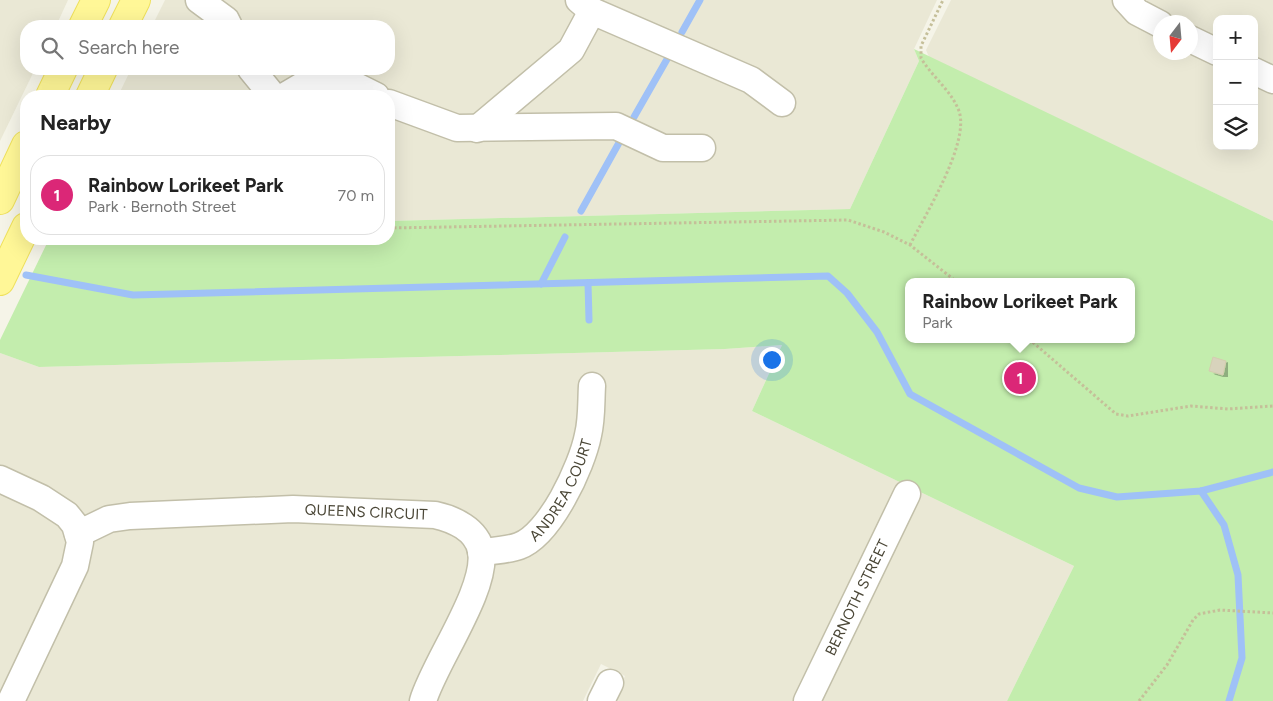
<!DOCTYPE html>
<html lang="en">
<head>
<meta charset="utf-8">
<style>
	:root { --surface:#fff; --page:#f6f6f6; --text:#222; --muted:#767676; --line:#e0e0e0; --accent:#db2777 }
	body { margin:0; font-family:Figtree,sans-serif; background:var(--page); color:var(--text) }
	.controls { position:absolute; right:15px; top:15px; display:grid; overflow:hidden; border-radius:10px; box-shadow:0 5px 20px #0002 }
	.controls button { width:45px; height:45px; display:grid; place-items:center; padding:0; border:0; border-bottom:1px solid var(--line); background:var(--surface); color:var(--text); font:25px sans-serif }
	.compass { position:absolute; left:1153px; top:15px; width:45px; height:45px; border-radius:50%; background:var(--surface); box-shadow:0 5px 20px #0002; rotate:196deg }
	.you { position:absolute; left:771px; top:359px; width:18px; height:18px; margin:-12px; border:4px solid #fff; border-radius:50%; background:#1a73e8; box-shadow:0 0 0 8px #1a73e833 }
	.badge { display:grid; place-items:center; width:32px; height:32px; border-radius:50%; background:var(--accent); color:#fff; font-size:16px; font-weight:700 }
	.pin { position:absolute; translate:-50% -50%; border:2px solid #fff; box-shadow:0 1px 5px #0006 }
	.popup { position:absolute; left:905px; top:278px; width:230px; height:65px; box-sizing:border-box; display:grid; place-content:center; border-radius:10px; background:var(--surface); filter:drop-shadow(0 1px 4px #0005); font-size:16px; white-space:nowrap; color:var(--muted) }
	.popup b { font-size:19px; color:var(--text) }
	.popup::after { content:''; position:absolute; left:50%; top:100%; margin-left:-10px; border:10px solid transparent; border-top-color:var(--surface) }
	.list { margin:0; padding:0; list-style:none }
	h2 { display:flex; justify-content:space-between; align-items:center; height:65px; margin:0; padding:0 20px; font-size:21px }
	h2 small { font-size:16px; font-weight:400; color:var(--muted) }
	.list li { display:grid; grid-template-columns:32px 1fr auto; gap:15px; align-items:center; box-sizing:border-box; height:80px; margin:0 10px 10px; padding:0 10px; border:1px solid var(--line); border-radius:20px }
	.list b { display:block; font-size:19px; white-space:nowrap }
	.list p { margin:0; font-size:16px; white-space:nowrap; color:var(--muted) }
	.list em { font-size:16px; font-style:normal; color:var(--muted) }
	.icon { flex:none; width:28px; height:28px; fill:none; stroke:currentColor; stroke-width:2; stroke-linecap:round; stroke-linejoin:round }
	.map { position:relative; flex:none; width:1273px; height:701px; overflow:hidden }
	.search { position:absolute; background:var(--surface); box-shadow:0 5px 20px #0002; left:20px; top:20px; width:375px; height:55px; display:flex; align-items:center; gap:12px; box-sizing:border-box; padding:0 18px; border-radius:20px; color:var(--muted); font-size:19px }
	.panel { position:absolute; background:var(--surface); box-shadow:0 5px 20px #0002; left:20px; top:90px; width:375px; height:155px; border-radius:20px }
	.map>svg:first-child { display:block }
	.residential { fill:#eae8d5; fill-rule:evenodd }
	.green { fill:#c3edad; fill-rule:evenodd }
	.lines { fill:none; stroke-linecap:round; stroke-linejoin:round }
	.stream { stroke:#9fc1f7; stroke-width:7 }
	.building { fill:#d8d3bc; stroke:#d4cdaf; filter:url(#shadow) }
	.street-casing { stroke:#c2bfa9; stroke-width:29 }
	.primary-casing { stroke:#efe15c; stroke-width:30 }
	.path { stroke:#c5bf99; stroke-width:3; stroke-dasharray:2.5 2.5; stroke-linecap:butt }
	.street { stroke:#fff; stroke-width:26 }
	.primary { stroke:#fff797; stroke-width:28 }
	.labels { text-anchor:middle; dominant-baseline:central; stroke-width:5; stroke-linejoin:round; paint-order:stroke }
	.street-label { font-size:15px; fill:#4a4636; stroke:#fff }
</style>
</head>
<body>
<div class="map">
<svg width="1273" height="701" viewBox="0 0 1273 701">
	<defs>
		<filter id="shadow"><feDropShadow dx="5.5" dy="3" stdDeviation="0" flood-color="#0004"/></filter>
	</defs>
	<rect width="100%" height="100%" fill="#f5f4e8"/>
	<g class="residential">
		<path d="M 0,0 L 68,0 L 56,26 L 26,26 L 26,69 L 35,69 L 0,141 Z"/>
		<path d="M 165,0 L 937,0 L 914,49 L 919,61 L 850,209 L 389,221 L 389,96 L 118,96 L 131,69 L 389,69 L 389,26 L 152,26 Z"/>
		<path d="M 951,0 L 1273,0 L 1273,221 L 929,57 L 926,50 ZM 1217,19 L 1254,19 L 1254,146 L 1217,146 ZM 1160,22 L 1190,22 L 1190,52 L 1160,52 Z"/>
		<path d="M 782,345 L 752,411 L 1074,566 L 1007,701 L 619,701 L 615,699 L 625,676 L 601,664 L 583,701 L 0,701 L 0,353 L 39,367 L 725,349 Z"/>
	</g>
	<path class="green" d="M 914,49 L 1273,221 L 1273,701 L 1007,701 L 1074,566 L 752,411 L 782,345 L 725,349 L 39,367 L 0,353 L 0,340 L 49,239 L 389,239 L 389,221 L 850,209 L 919,61 ZM 909,282 L 1131,282 L 1131,339 L 909,339 Z"/>
	<g class="lines">
		<g class="stream">
			<path d="M 682,32 L 700,0"/>
			<path d="M 634,117 L 670,54"/>
			<path d="M 581,211 L 620,141"/>
			<path d="M 26,275 L 133,295 L 828,276 L 847,293 L 877,332 L 910,394 L 1079,488 L 1117,497 L 1201,491 L 1273,472"/>
			<path d="M 588,283 L 589,320"/>
			<path d="M 541,284 L 565,237"/>
			<path d="M 1201,491 L 1224,525 L 1238,575 L 1242,658 L 1229,701"/>
		</g>
	</g>
	<path class="building" d="M 1213,357 L 1226,361 L 1223,375 L 1209,371 Z"/>
	<g class="lines">
		<g class="street-casing">
			<g id="street">
				<path d="M 199,0 L 226,20 L 229,26"/>
				<path d="M 579,0 L 592,11 L 751,80 L 782,103"/>
				<path d="M 1126,0 L 1137,12 L 1160,24"/>
				<path d="M 1190,39 L 1217,52"/>
				<path d="M 251,69 L 273,96"/>
				<path d="M 1254,71 L 1273,80"/>
				<path d="M 285,96 L 302,86 L 348,82 L 376,96"/>
				<path d="M 389,103 L 457,128 L 616,126 L 663,148 L 702,148"/>
				<path d="M 477,129 L 571,50 L 592,11"/>
				<path d="M 0,479 L 41,498 L 67,515 L 75,525 L 80,542 L 75,566 L 11,701"/>
				<path id="s1" d="M 78,534 L 109,519 L 130,516 L 293,509 L 435,515 C 453,519 477,529 481,551 C 488,589 434,663 423,701"/>
				<path id="s2" d="M 481,552 C 493,551 508,550 519,546 C 550,535 582,466 588,435 C 592,419 591,402 592,386"/>
				<path d="M 601,701 L 610,683"/>
				<path id="s3" d="M 807,701 L 907,494"/>
			</g>
		</g>
		<g class="primary-casing">
			<g id="primary">
				<path d="M 83,26 L 96,0"/>
				<path d="M 123,26 L 136,0"/>
				<path d="M 50,96 L 63,69"/>
				<path d="M 90,96 L 103,69"/>
				<path d="M 0,200 L 26,145"/>
				<path d="M 0,281 L 26,227"/>
			</g>
		</g>
		<g class="path">
			<path d="M 389,228 L 848,220 L 884,232 L 910,245 L 957,282"/>
			<path d="M 910,245 C 925,215 970,143 959,111 C 951,90 932,77 921,58 L 921,46 L 943,0"/>
			<path d="M 1029,339 L 1116,414 L 1128,416 L 1191,406 L 1228,409 L 1273,406"/>
			<path d="M 1139,701 L 1167,665 L 1193,620 L 1199,614 L 1220,610 L 1273,613"/>
		</g>
		<use href="#street" class="street"/>
		<use href="#primary" class="primary"/>
	</g>
	<g class="labels">
		<g class="street-label">
			<text stroke="none"><textPath href="#s2" startOffset="111">ANDREA COURT</textPath></text>
			<text stroke="none"><textPath href="#s1" startOffset="292">QUEENS CIRCUIT</textPath></text>
			<text stroke="none"><textPath href="#s3" startOffset="115">BERNOTH STREET</textPath></text>
		</g>
	</g>
</svg>
<div class="controls">
<button>+</button>
<button>−</button>
<button><svg class="icon" aria-label="layers" viewBox="0 0 24 24"><path d="M12 4l9 5-9 5-9-5zM3 14l9 5 9-5"/></svg></button>
</div>
<svg class="compass" viewBox="-18 -18 36 36"><path d="M0-13l5 13h-10z" fill="#e53935"/><path d="M0 13l5-13h-10z" fill="#767676"/></svg>
<div class="you"></div>
<div class="pin badge" style="left:1020px;top:378px">1</div>
<div class="popup"><b>Rainbow Lorikeet Park</b>Park</div>
<div class="search"><svg class="icon" aria-label="search" viewBox="0 0 24 24"><circle cx="10" cy="10" r="6"/><path d="M15 15l6 6"/></svg>Search here</div>
<section class="panel">
<h2>Nearby<small></small></h2>
<ul class="list">
<li><span class="badge">1</span><div><b>Rainbow Lorikeet Park</b><p>Park · Bernoth Street</p></div><em>70 m</em></li>
</ul>
</section>
</div>
</body>
</html>
